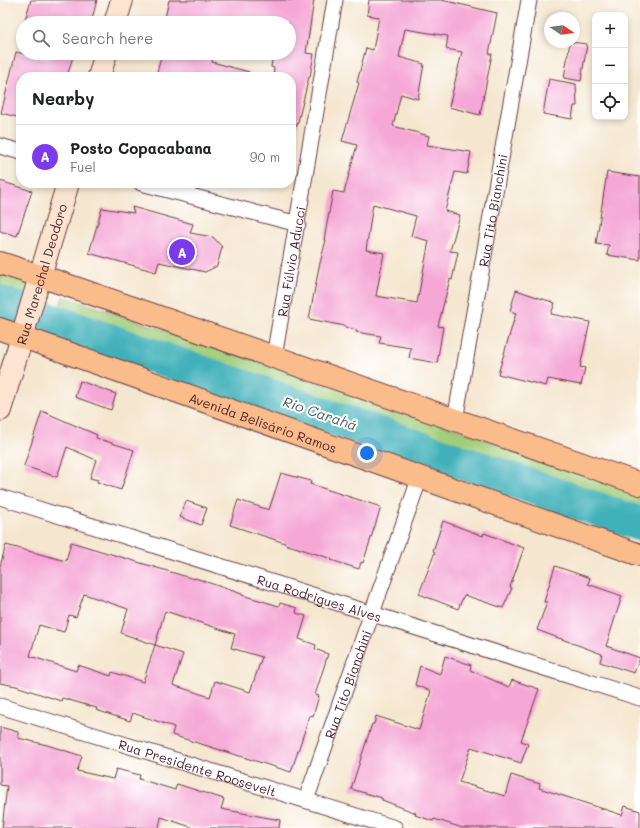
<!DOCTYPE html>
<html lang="en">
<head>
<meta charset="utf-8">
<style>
	:root { --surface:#fff; --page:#f6f6f6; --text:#202124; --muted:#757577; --line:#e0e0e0; --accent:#7c3aed }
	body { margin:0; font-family:Mali,sans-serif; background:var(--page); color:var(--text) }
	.controls { position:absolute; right:12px; top:12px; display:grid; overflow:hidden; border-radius:8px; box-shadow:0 2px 6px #0003 }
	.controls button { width:36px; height:36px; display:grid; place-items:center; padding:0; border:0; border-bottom:1px solid var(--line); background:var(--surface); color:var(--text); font:20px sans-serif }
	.compass { position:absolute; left:544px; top:12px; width:36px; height:36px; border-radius:50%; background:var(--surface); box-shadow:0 2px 6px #0003; rotate:103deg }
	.you { position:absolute; left:367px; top:453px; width:14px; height:14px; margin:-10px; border:3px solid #fff; border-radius:50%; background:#1a73e8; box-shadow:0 0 0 6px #1a73e833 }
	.badge { display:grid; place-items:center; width:26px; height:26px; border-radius:50%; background:var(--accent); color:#fff; font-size:13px; font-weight:700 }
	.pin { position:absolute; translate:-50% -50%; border:2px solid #fff; box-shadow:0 1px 4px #0006 }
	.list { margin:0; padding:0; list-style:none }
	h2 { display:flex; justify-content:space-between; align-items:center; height:52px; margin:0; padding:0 16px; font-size:17px }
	h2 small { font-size:13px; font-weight:400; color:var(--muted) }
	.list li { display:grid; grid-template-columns:26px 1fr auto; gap:12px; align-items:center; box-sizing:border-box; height:64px; padding:0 16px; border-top:1px solid var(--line) }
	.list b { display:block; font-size:15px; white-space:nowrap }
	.list p { margin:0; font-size:13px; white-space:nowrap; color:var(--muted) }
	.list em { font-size:13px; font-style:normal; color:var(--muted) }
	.icon { flex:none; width:22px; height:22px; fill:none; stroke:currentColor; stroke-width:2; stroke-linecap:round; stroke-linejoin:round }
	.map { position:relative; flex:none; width:640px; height:828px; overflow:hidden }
	.search { position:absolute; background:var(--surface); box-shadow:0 2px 6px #0003; left:16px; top:16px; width:280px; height:44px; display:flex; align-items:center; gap:10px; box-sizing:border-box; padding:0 14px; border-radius:22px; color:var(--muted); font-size:15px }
	.panel { position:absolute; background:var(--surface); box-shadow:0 2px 6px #0003; left:16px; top:72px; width:280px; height:116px; border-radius:16px }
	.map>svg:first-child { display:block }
	.green { fill:#a2cd79; stroke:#767652 }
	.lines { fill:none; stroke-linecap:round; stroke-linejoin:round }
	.river { stroke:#40b0b9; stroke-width:35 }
	.building { fill:#f5a8d6; fill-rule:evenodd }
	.street-casing { stroke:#643d44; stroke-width:17 }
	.secondary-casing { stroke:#643d44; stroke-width:24 }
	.primary-casing { stroke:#643d44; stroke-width:24 }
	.street { stroke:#fff; stroke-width:15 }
	.secondary { stroke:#fde4d1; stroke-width:22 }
	.primary { stroke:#fabc8b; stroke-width:22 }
	.labels { text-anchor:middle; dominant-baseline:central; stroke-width:4; stroke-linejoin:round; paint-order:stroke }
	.street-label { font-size:13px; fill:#4a1f2b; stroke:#fff }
	.water-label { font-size:14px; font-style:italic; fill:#46606b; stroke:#fff }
</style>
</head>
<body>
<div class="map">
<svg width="640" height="828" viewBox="0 0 640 828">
	<rect width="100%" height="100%" fill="#fff"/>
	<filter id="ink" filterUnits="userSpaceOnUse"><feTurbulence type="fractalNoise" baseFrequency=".025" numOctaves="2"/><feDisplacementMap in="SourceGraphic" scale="8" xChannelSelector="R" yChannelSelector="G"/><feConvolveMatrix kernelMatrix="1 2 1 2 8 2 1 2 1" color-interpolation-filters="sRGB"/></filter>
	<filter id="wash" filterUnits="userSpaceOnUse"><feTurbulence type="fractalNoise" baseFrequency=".012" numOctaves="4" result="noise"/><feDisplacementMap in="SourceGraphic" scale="16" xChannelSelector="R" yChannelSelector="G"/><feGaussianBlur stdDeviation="0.9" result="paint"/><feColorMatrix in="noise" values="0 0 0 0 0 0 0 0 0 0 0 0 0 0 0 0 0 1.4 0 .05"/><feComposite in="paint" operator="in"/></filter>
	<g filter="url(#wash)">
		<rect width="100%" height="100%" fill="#f5e6cf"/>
		<g class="green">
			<path d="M 0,272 L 37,284 L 26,320 L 0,312 Z"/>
			<path d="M 63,296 L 454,428 L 640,494 L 640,540 L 52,332 Z"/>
		</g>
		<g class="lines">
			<path class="river" d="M 0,303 L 640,524"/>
		</g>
		<g id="blocks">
			<g class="building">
				<path d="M 31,0 L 97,0 L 91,23 L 24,23 Z"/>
				<path d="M 169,0 L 314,0 L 306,53 L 314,54 L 310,77 L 309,77 L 297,126 L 291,126 L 291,77 L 273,77 L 274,68 L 271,67 L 273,53 L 289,53 L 289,23 L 164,23 Z"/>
				<path d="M 369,0 L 442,0 L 497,13 L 489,54 L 492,54 L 480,115 L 449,107 L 462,52 L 446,49 L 448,36 L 405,29 L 399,57 L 424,64 L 418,99 L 401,94 L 393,126 L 429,136 L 427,145 L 471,152 L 467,174 L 455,172 L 445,211 L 460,215 L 450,251 L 458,252 L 452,280 L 450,279 L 438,326 L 443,327 L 437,363 L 409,358 L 411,348 L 379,343 L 381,336 L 356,332 L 357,330 L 345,327 L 345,326 L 309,319 L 319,267 L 326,240 L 324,240 L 333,191 L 344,193 L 357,145 L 342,141 L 359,83 L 357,82 L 366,48 L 373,50 L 379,17 L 367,15 ZM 373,204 L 416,216 L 411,236 L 429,241 L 417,303 L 376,296 L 384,253 L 366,250 Z"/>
				<path d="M 570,42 L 587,44 L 581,81 L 564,78 Z"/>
				<path d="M 16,52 L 49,60 L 51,53 L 74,53 L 67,77 L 21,77 L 21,118 L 1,113 Z"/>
				<path d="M 162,53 L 214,53 L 212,62 L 249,72 L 248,77 L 156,77 Z"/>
				<path d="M 549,79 L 576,84 L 577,106 L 574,106 L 572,119 L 543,114 Z"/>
				<path d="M 607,172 L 640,177 L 640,260 L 607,255 L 609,245 L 596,244 Z"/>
				<path d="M 0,181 L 32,191 L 17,236 L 0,231 Z"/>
				<path d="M 132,207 L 193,224 L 190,233 L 213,237 L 222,247 L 217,266 L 205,272 L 159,262 L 156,272 L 89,253 L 102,208 L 134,213 Z"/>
				<path d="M 516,290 L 555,303 L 551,314 L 590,322 L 580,367 L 585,368 L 581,385 L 548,379 L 546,386 L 498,374 L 516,313 L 510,311 Z"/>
				<path d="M 80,381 L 116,394 L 111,410 L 75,397 Z"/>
				<path d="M 42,411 L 97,435 L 96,438 L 134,450 L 121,490 L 97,482 L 98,480 L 90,478 L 96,460 L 67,447 L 57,477 L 24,466 Z"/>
				<path d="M 281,473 L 311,481 L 310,484 L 381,507 L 363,563 L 361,562 L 359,569 L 331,560 L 332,559 L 285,544 L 285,543 L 230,525 L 238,500 L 269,510 Z"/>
				<path d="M 186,501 L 207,508 L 201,525 L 180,517 Z"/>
				<path d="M 443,521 L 483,536 L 484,533 L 524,548 L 510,587 L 512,588 L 503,608 L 464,595 L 458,609 L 419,594 L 435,552 L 433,551 Z"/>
				<path d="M 71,542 L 194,579 L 195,578 L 242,594 L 242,595 L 279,606 L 280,603 L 297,608 L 296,613 L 306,616 L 299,639 L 316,645 L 315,649 L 328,654 L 315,695 L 319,696 L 313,716 L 310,715 L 291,772 L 172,735 L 174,727 L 133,713 L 130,721 L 96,710 L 97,708 L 62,698 L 61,701 L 16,686 L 0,683 L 0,566 L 6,545 L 66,561 ZM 84,594 L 128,609 L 121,633 L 155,645 L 143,682 L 112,672 L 111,676 L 78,665 L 76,671 L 30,656 L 39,625 L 64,632 L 69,615 L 76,617 ZM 165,611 L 235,634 L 231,648 L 262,657 L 250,692 L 215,681 L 210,697 L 173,685 L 183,654 L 155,645 Z"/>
				<path d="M 555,566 L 590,578 L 588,584 L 622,596 L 606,646 L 640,658 L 634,673 L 600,662 L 602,654 L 537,630 L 547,602 L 544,602 Z"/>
				<path d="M 445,656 L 471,665 L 470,670 L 509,687 L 512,680 L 539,689 L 521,741 L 528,744 L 521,763 L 471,747 L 459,782 L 505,796 L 511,775 L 540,784 L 539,788 L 622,815 L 625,806 L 640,811 L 640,828 L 463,828 L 434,819 L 433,821 L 415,815 L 416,813 L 382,800 L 382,798 L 351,789 L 372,724 L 374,724 L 376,716 L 419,730 L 431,691 L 415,685 L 420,666 L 440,674 Z"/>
				<path d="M 0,727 L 18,732 L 18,738 L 47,745 L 82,756 L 77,771 L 113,779 L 116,769 L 140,775 L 139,779 L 175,790 L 177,784 L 224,799 L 221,809 L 280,820 L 279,828 L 194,828 L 161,817 L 159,828 L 2,828 L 7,786 L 0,785 Z"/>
			</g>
		</g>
	</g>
	<g filter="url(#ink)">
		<use href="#blocks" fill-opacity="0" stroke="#643d44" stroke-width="1"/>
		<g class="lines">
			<g class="street-casing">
				<g id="street">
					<path d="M 0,146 L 21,152"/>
					<path d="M 141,183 L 298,224"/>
					<path id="s1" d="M 274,357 L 335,0"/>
					<path id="s2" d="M 455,420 L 529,0"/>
					<path id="s3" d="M 0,497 L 640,698"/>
					<path id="s4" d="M 0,706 L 395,828"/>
					<path id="s5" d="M 306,800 L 420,477"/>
				</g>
			</g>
			<g class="secondary-casing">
				<g id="secondary">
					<path d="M 115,23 L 122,0"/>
					<path d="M 99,77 L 106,53"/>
					<path id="s6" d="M 0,410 L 68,183"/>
				</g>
			</g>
			<g class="primary-casing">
				<g id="primary">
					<path d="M 0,263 L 61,283 L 640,484"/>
					<path id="s7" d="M 0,329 L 640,555"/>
				</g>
			</g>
			<use href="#street" class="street"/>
			<use href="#secondary" class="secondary"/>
			<use href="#primary" class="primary"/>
		</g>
	</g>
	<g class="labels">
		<g class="street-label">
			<text stroke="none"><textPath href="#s2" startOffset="213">Rua Tito Bianchini</textPath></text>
			<text stroke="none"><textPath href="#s1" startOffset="97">Rua Fúlvio Aducci</textPath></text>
			<text stroke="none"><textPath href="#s6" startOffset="142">Rua Marechal Deodoro</textPath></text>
			<text stroke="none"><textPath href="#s7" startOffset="279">Avenida Belisário Ramos</textPath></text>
			<text stroke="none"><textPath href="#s3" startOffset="335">Rua Rodrigues Alves</textPath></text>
			<text stroke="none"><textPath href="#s5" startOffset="123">Rua Tito Bianchini</textPath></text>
			<text stroke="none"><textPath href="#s4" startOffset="207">Rua Presidente Roosevelt</textPath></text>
		</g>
		<g class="water-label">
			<text transform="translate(320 413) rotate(19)">Rio Carahá</text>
		</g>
	</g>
</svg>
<div class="controls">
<button>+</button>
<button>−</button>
<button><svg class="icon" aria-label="locate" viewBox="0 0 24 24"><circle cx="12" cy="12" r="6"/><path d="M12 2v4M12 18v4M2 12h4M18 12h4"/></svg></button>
</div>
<svg class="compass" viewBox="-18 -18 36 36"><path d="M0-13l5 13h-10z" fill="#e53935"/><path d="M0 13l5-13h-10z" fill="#757577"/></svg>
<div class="you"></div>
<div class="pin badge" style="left:182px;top:252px">A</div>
<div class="search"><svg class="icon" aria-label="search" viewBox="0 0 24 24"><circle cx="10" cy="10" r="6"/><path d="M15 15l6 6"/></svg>Search here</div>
<section class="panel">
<h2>Nearby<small></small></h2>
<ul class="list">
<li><span class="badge">A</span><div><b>Posto Copacabana</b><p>Fuel</p></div><em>90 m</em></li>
</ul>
</section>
</div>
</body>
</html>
